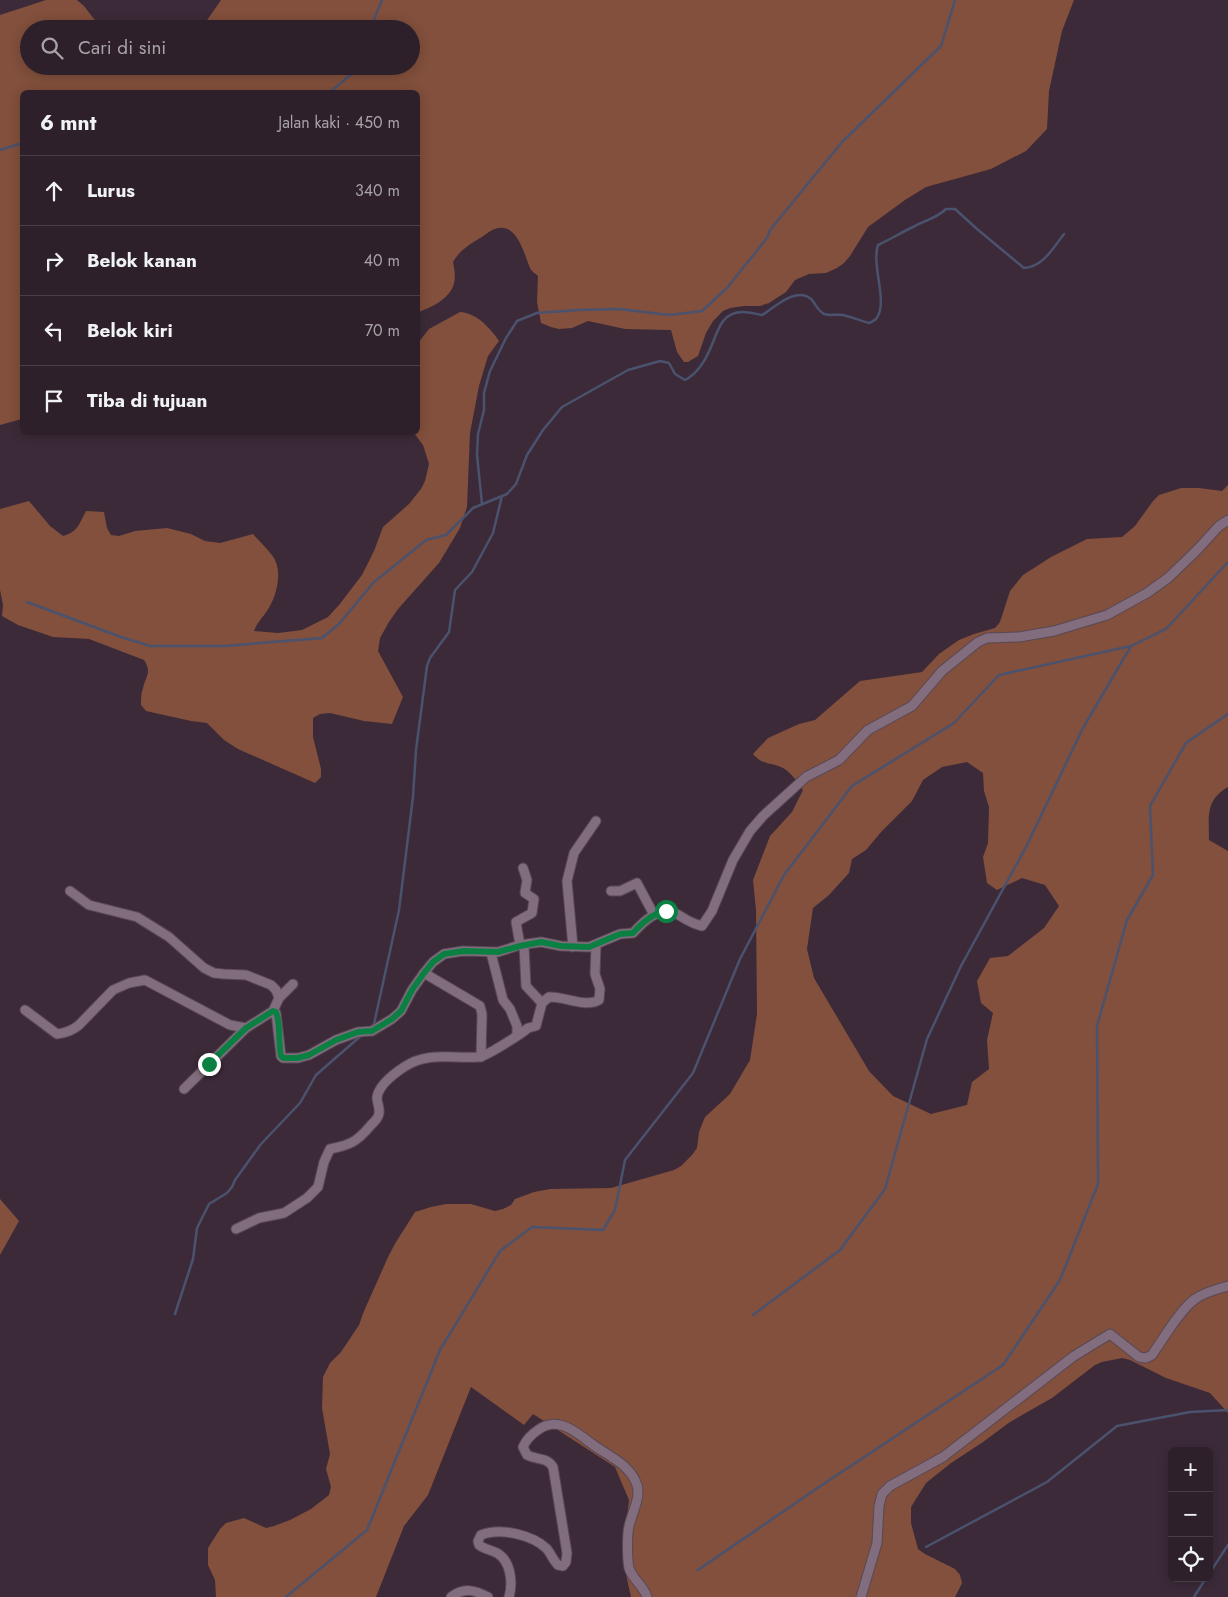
<!DOCTYPE html>
<html lang="id">
<head>
<meta charset="utf-8">
<style>
	:root { --surface:#2d202b; --page:#392d37; --text:#f1f3f6; --muted:#a7a3a9; --line:#483e47 }
	body { margin:0; font-family:Jost,sans-serif; background:var(--page); color:var(--text) }
	.controls { position:absolute; right:15px; bottom:15px; display:grid; overflow:hidden; border-radius:8px; box-shadow:0 2px 12px #0003 }
	.controls button { width:45px; height:45px; display:grid; place-items:center; padding:0; border:0; border-bottom:1px solid var(--line); background:var(--surface); color:var(--text); font:25px sans-serif }
	.stop { position:absolute; width:15px; height:15px; margin:-11px; border:4px solid #0b8043; border-radius:50%; background:#fff }
	.stop.end { background:#0b8043; border-color:#fff; box-shadow:0 1px 5px #0008 }
	.list { margin:0; padding:0; list-style:none }
	h2 { display:flex; justify-content:space-between; align-items:center; height:65px; margin:0; padding:0 20px; font-size:21px }
	h2 small { font-size:16px; font-weight:400; color:var(--muted) }
	.list li { display:grid; grid-template-columns:32px 1fr auto; gap:15px; align-items:center; box-sizing:border-box; height:70px; padding:0 20px; border-top:1px solid var(--line) }
	.list b { display:block; font-size:19px; white-space:nowrap }
	.list em { font-size:16px; font-style:normal; color:var(--muted) }
	.icon { flex:none; width:28px; height:28px; fill:none; stroke:currentColor; stroke-width:2; stroke-linecap:round; stroke-linejoin:round }
	.map { position:relative; flex:none; width:1228px; height:1597px; overflow:hidden }
	.search { position:absolute; background:var(--surface); box-shadow:0 2px 12px #0003; left:20px; top:20px; width:400px; height:55px; display:flex; align-items:center; gap:12px; box-sizing:border-box; padding:0 18px; border-radius:28px; color:var(--muted); font-size:19px }
	.panel { position:absolute; background:var(--surface); box-shadow:0 2px 12px #0003; left:20px; top:90px; width:400px; height:345px; border-radius:8px }
	.map>svg:first-child { display:block }
	.forest { fill:#82503c; fill-rule:evenodd }
	.lines { fill:none; stroke-linecap:round; stroke-linejoin:round }
	.stream { stroke:#4a526e; stroke-width:2.5 }
	.street-casing { stroke:#584855; stroke-width:11 }
	.street { stroke:#826d7e; stroke-width:9 }
	.route { stroke:#0b8043; stroke-width:6 }
</style>
</head>
<body>
<div class="map">
<svg width="1228" height="1597" viewBox="0 0 1228 1597">
	<rect width="100%" height="100%" fill="#3c2a39"/>
	<g class="forest">
		<path d="M 46,0 L 77,0 L 84,6 L 94,19 L 107,29 L 29,29 L 29,66 L 151,66 L 166,74 L 182,69 L 184,66 L 411,66 L 411,29 L 201,29 L 221,0 L 1074,0 L 1062,31 L 1049,91 L 1047,129 L 1026,151 L 991,169 L 926,187 L 905,200 L 868,227 L 850,256 L 844,263 L 837,268 L 826,273 L 809,274 L 795,280 L 786,292 L 769,303 L 760,306 L 744,306 L 730,308 L 723,311 L 713,321 L 706,333 L 698,356 L 688,362 L 684,362 L 677,352 L 671,330 L 625,329 L 588,321 L 572,328 L 559,329 L 551,327 L 541,323 L 537,302 L 538,276 C 536,274 531,271 530,268 C 524,254 517,221 495,229 C 491,230 486,234 482,237 C 470,244 460,250 453,262 C 454,268 456,276 454,283 C 451,298 431,308 418,312 L 418,92 L 22,92 L 22,419 L 0,425 L 0,15 Z"/>
		<path d="M 460,312 C 477,313 490,328 499,341 L 488,356 L 479,386 L 470,433 L 467,507 L 460,528 L 439,563 L 398,609 L 389,622 L 380,638 L 378,651 L 403,697 L 392,724 L 364,721 L 330,713 L 320,714 L 313,718 L 313,737 L 321,769 L 321,777 L 315,783 L 238,749 L 224,740 L 207,723 L 191,721 L 146,711 L 141,705 C 141,699 141,693 143,688 C 146,676 152,672 144,660 L 89,639 L 53,637 L 18,625 L 2,616 L 3,605 L 0,590 L 0,509 L 29,501 L 50,526 L 63,536 C 78,532 79,524 86,511 L 104,512 L 107,528 L 111,535 L 119,536 L 135,531 L 167,528 L 191,534 L 205,541 L 220,543 L 253,534 C 260,542 269,550 274,558 C 283,573 276,598 267,611 C 262,618 257,623 254,631 L 278,633 L 302,630 L 328,617 L 339,605 L 362,575 L 374,551 L 383,527 L 409,504 L 421,489 L 425,481 L 429,464 L 423,445 L 414,433 L 418,432 L 418,343 L 429,329 Z"/>
		<path d="M 1228,485 L 1228,787 C 1205,800 1209,817 1209,840 L 1228,851 L 1228,1413 L 1210,1393 L 1166,1378 L 1130,1360 L 1122,1358 L 1102,1362 L 1095,1365 L 1052,1398 L 1010,1422 L 983,1442 L 951,1463 L 926,1483 L 911,1507 L 911,1523 L 918,1549 L 925,1554 L 955,1569 L 960,1575 L 962,1583 L 955,1597 L 631,1597 L 625,1570 L 624,1544 L 629,1500 L 615,1467 L 533,1414 L 524,1425 L 471,1387 L 428,1495 L 404,1526 L 376,1597 L 216,1597 L 215,1580 L 208,1565 L 208,1548 L 220,1529 L 226,1523 L 244,1518 L 266,1528 L 274,1526 L 290,1520 L 311,1509 L 329,1495 L 331,1487 L 326,1469 L 330,1454 L 322,1408 L 323,1377 L 330,1363 L 341,1352 L 359,1325 L 364,1311 L 389,1255 L 396,1242 L 415,1212 L 431,1207 L 446,1204 L 471,1204 L 495,1211 L 503,1209 L 511,1205 L 515,1199 L 534,1192 L 550,1189 L 611,1188 L 674,1170 L 681,1166 L 692,1155 L 697,1148 L 699,1132 L 705,1117 L 730,1094 L 750,1060 L 757,1014 L 756,910 L 753,880 L 770,836 L 792,812 L 803,790 C 797,781 790,771 781,767 C 769,762 762,765 753,754 L 768,738 L 799,724 L 815,720 L 860,681 L 922,672 L 939,654 L 959,640 L 974,634 L 995,628 L 1000,622 L 1010,591 L 1023,575 L 1051,557 L 1087,539 L 1122,537 L 1135,526 L 1153,501 L 1159,495 L 1181,488 L 1199,488 L 1222,491 ZM 967,762 L 983,773 L 984,791 L 989,807 L 988,843 L 983,857 L 987,883 L 997,890 L 1022,878 L 1045,885 L 1059,906 L 1044,928 L 1008,956 L 990,958 L 977,981 L 981,1003 L 993,1013 L 987,1040 L 989,1069 L 972,1082 L 967,1105 L 931,1114 L 893,1096 L 869,1071 L 814,978 L 807,949 L 813,908 L 829,895 L 849,873 L 852,859 L 866,850 L 882,831 L 912,801 L 923,780 L 942,767 Z"/>
		<path d="M 0,1199 L 19,1221 L 0,1255 Z"/>
	</g>
	<g class="lines">
		<g class="stream">
			<path d="M 370,29 L 382,0"/>
			<path d="M 330,92 L 353,73 L 356,66"/>
			<path d="M 0,150 L 22,143"/>
			<path d="M 482,504 L 477,455 L 478,434 L 484,410 L 484,393 L 490,371 L 506,338 L 517,321 L 537,313 L 578,310 L 619,309 L 669,315 L 702,311 L 727,288 L 767,238 L 770,230 L 842,142 L 941,46 L 955,0"/>
			<path d="M 27,602 L 121,637 L 150,646 L 225,646 L 322,638 L 339,624 L 373,583 L 426,540 L 446,535 L 473,508 L 507,494 L 516,484 L 527,455 L 543,430 L 562,407 L 628,370 L 660,361 L 669,363 L 675,374 L 685,380 C 697,374 706,359 711,347 C 718,331 721,312 743,312 C 749,312 756,314 762,315 C 774,308 796,286 811,299 C 816,304 817,310 824,314 C 830,316 837,314 843,315 C 852,317 861,321 869,323 C 872,322 874,321 876,319 C 889,303 871,266 878,245 C 891,239 902,232 915,226 C 926,220 937,218 946,209 L 955,209 L 977,229 L 1024,268 C 1043,267 1053,248 1064,234"/>
			<path d="M 371,1027 L 374,1024 L 399,910 L 413,797 L 416,750 L 427,666 L 430,658 L 449,632 L 455,590 L 472,572 L 493,533 L 502,496"/>
			<path d="M 175,1314 L 193,1259 L 197,1228 L 209,1204 L 227,1193 L 232,1187 L 235,1180 L 261,1144 L 300,1103 L 316,1075 L 363,1034"/>
			<path d="M 753,1315 L 840,1250 L 885,1189 L 927,1039 L 961,966 L 1026,847 L 1083,728 L 1131,646"/>
			<path d="M 926,1547 L 1047,1482 L 1117,1426 L 1190,1412 L 1228,1410"/>
			<path d="M 698,1570 L 819,1487 L 1003,1365 L 1060,1280 L 1098,1184 L 1097,1026 L 1127,920 L 1153,875 L 1150,806 L 1186,743 L 1228,714"/>
			<path d="M 1209,1574 L 1228,1545"/>
			<path d="M 286,1597 L 367,1530 L 440,1350 L 500,1251 L 532,1227 L 603,1230 L 615,1210 L 625,1160 L 693,1073 L 740,959 L 784,875 L 852,786 L 954,723 L 999,675 L 1131,646 L 1166,629 L 1228,562"/>
			<path d="M 1194,1597 L 1206,1578"/>
		</g>
		<g class="street-casing">
			<g id="street">
				<path d="M 70,891 L 89,905 L 137,917 L 169,937 L 204,968 L 214,973 L 223,974 L 246,975 L 271,985 L 276,990 L 279,998"/>
				<path d="M 611,891 L 620,891 L 637,883 L 654,915"/>
				<path d="M 520,945 L 516,922 L 532,913 L 534,899 L 525,893 L 527,880 L 523,868"/>
				<path d="M 524,945 L 526,986 L 542,1003"/>
				<path d="M 573,947 L 567,881 L 574,853 L 596,821"/>
				<path d="M 491,953 L 503,1000 L 510,1009 L 517,1026 L 517,1035"/>
				<path d="M 424,973 L 480,1006 L 482,1014 L 481,1057"/>
				<path d="M 25,1010 L 57,1034 C 66,1033 72,1031 79,1025 L 113,990 L 129,983 L 145,980 L 230,1025 L 246,1028 L 273,1011 L 276,1013 L 281,1056 L 283,1058 L 298,1058 L 309,1055 L 336,1040 L 358,1032 L 372,1031 L 392,1019 L 401,1011 L 412,990 L 424,973 L 433,962 L 444,954 L 463,951 L 498,952 L 520,945 L 541,942 L 561,946 L 589,947 L 620,934 L 633,933 C 644,921 660,905 677,914 C 685,919 692,924 702,926 L 712,911 L 733,860 L 750,831 L 763,816 L 806,777 L 839,760 L 868,730 L 912,706 L 942,671 L 978,642 L 987,638 L 1019,637 L 1054,631 L 1107,615 L 1147,593 L 1168,578 L 1197,550 L 1219,526 L 1228,520"/>
				<path d="M 273,1011 L 279,998 L 293,984"/>
				<path d="M 184,1089 L 246,1028"/>
				<path d="M 236,1229 L 259,1218 L 284,1213 L 307,1198 L 318,1187 L 324,1162 L 330,1149 C 350,1145 357,1142 371,1125 C 374,1122 379,1118 379,1113 C 380,1108 377,1103 377,1098 C 378,1085 395,1073 404,1067 C 429,1051 452,1059 479,1057 C 487,1056 521,1034 528,1028 L 536,1026 L 542,1003 L 549,997 C 564,996 586,1008 599,1000 L 600,989 L 595,974 L 596,945"/>
				<path d="M 451,1597 C 464,1587 475,1590 488,1597"/>
				<path d="M 509,1597 C 513,1583 511,1561 497,1553 C 491,1550 484,1549 479,1545 L 478,1541 L 481,1535 C 500,1527 533,1535 547,1549 C 551,1554 553,1560 558,1565 L 563,1566 L 566,1562 L 567,1553 L 553,1467 C 547,1457 537,1460 527,1455 L 523,1447 C 526,1440 532,1434 538,1430 C 558,1415 577,1433 592,1444 C 608,1456 630,1464 637,1485 C 641,1497 632,1513 629,1526 C 627,1534 627,1559 629,1568 C 632,1579 644,1586 647,1597"/>
				<path d="M 861,1597 L 877,1543 L 879,1506 L 882,1494 L 890,1486 L 943,1457 L 1074,1356 L 1110,1334 L 1139,1357 L 1146,1358 L 1152,1355 C 1163,1339 1180,1310 1195,1299 C 1205,1292 1217,1289 1228,1286"/>
			</g>
		</g>
		<use href="#street" class="street"/>
	</g>
	<g class="lines">
		<path class="route" d="M 209,1064 L 246,1028 L 273,1011 L 276,1012 C 281,1025 278,1042 281,1056 L 283,1058 L 298,1058 L 309,1055 L 336,1040 L 358,1032 L 372,1031 L 392,1019 L 401,1011 L 412,990 L 424,973 L 433,962 L 444,954 L 464,951 L 498,952 L 520,946 L 541,942 L 561,946 L 589,947 L 620,934 L 633,933 C 643,922 652,914 666,911"/>
	</g>
</svg>
<div class="controls">
<button>+</button>
<button>−</button>
<button><svg class="icon" aria-label="locate" viewBox="0 0 24 24"><circle cx="12" cy="12" r="6"/><path d="M12 2v4M12 18v4M2 12h4M18 12h4"/></svg></button>
</div>
<div class="stop" style="left:666px;top:911px"></div>
<div class="stop end" style="left:209px;top:1064px"></div>
<div class="search"><svg class="icon" aria-label="search" viewBox="0 0 24 24"><circle cx="10" cy="10" r="6"/><path d="M15 15l6 6"/></svg>Cari di sini</div>
<section class="panel">
<h2>6 mnt<small>Jalan kaki · 450 m</small></h2>
<ul class="list">
<li><svg class="icon" aria-label="ahead" viewBox="0 0 24 24"><path d="M12 20V5M6 11l6-6 6 6"/></svg><div><b>Lurus</b></div><em>340 m</em></li>
<li><svg class="icon" aria-label="right" viewBox="0 0 24 24"><path d="M7 20v-9h11M14 6l5 5-5 5"/></svg><div><b>Belok kanan</b></div><em>40 m</em></li>
<li><svg class="icon" aria-label="left" viewBox="0 0 24 24"><path d="M17 20v-9H6M10 6l-5 5 5 5"/></svg><div><b>Belok kiri</b></div><em>70 m</em></li>
<li><svg class="icon" aria-label="arrive" viewBox="0 0 24 24"><path d="M6 21V4h12l-3 4 3 4H6"/></svg><div><b>Tiba di tujuan</b></div></li>
</ul>
</section>
</div>
</body>
</html>
